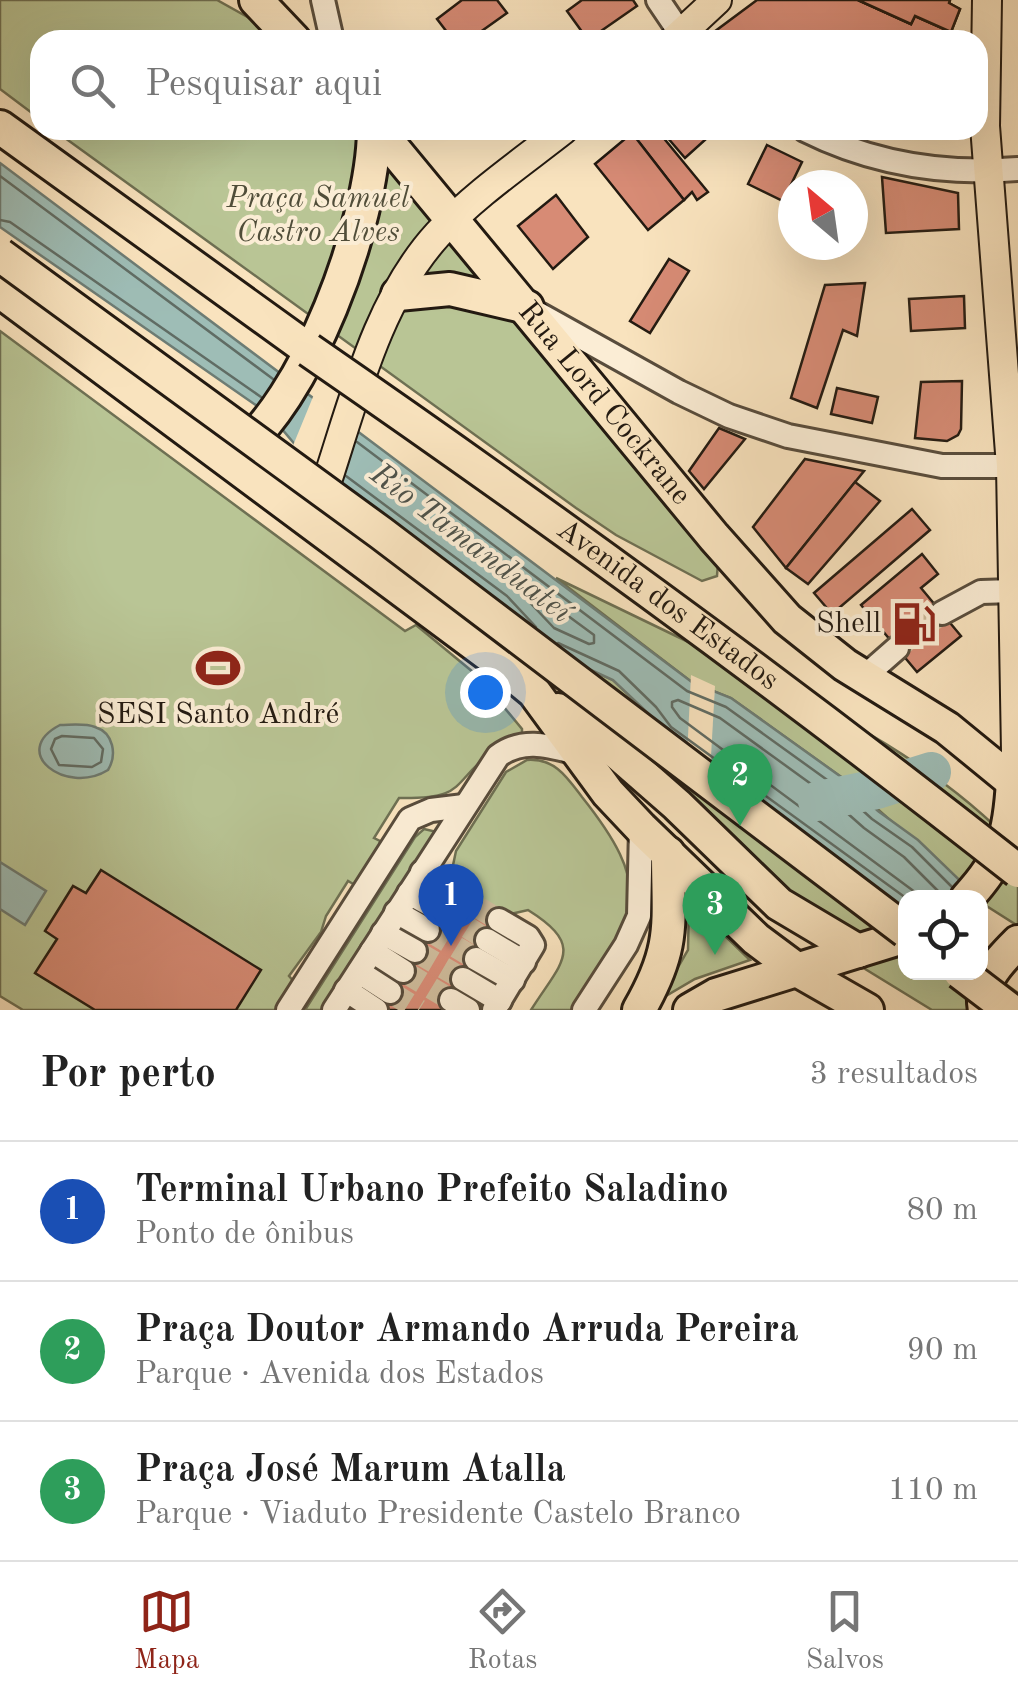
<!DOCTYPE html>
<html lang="pt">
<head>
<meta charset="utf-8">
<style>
	:root { --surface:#fff; --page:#f6f6f6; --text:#222; --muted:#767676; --line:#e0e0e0; --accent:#8f2418 }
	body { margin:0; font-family:"Old Standard TT",serif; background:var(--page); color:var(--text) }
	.controls { position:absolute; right:30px; bottom:30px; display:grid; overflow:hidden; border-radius:20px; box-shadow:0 10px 40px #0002 }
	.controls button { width:90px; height:90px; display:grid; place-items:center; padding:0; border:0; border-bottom:2px solid var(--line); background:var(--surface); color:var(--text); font:50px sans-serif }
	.compass { position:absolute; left:778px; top:170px; width:90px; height:90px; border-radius:50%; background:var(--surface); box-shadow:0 10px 40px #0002; rotate:331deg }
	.you { position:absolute; left:485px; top:692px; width:35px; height:35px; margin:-25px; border:8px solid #fff; border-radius:50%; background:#1a73e8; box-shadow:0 0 0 15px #1a73e833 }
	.badge { display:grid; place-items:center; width:65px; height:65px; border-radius:50%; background:var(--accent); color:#fff; font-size:32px; font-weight:700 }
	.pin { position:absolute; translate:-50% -82px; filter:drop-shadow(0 2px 5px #0008) }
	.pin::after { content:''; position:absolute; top:52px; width:35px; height:30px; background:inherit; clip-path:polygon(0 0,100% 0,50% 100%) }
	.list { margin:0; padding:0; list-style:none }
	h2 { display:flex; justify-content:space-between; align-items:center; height:130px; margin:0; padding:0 40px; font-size:42px }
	h2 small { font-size:32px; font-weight:400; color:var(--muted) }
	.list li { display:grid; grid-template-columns:65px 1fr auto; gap:30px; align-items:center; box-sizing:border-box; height:140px; padding:0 40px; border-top:2px solid var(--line) }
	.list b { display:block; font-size:38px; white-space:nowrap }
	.list p { margin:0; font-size:32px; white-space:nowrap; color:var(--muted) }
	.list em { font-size:32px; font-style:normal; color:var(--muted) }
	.icon { flex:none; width:55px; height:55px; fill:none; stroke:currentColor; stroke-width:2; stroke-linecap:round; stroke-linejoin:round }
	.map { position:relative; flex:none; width:1018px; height:1010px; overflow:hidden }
	.search { position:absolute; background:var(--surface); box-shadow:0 10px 40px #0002; left:30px; right:30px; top:30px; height:110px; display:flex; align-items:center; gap:25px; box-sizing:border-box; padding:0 35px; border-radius:30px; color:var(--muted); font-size:38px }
	.sheet { height:550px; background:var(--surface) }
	nav { display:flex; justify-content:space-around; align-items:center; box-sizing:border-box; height:140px; border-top:2px solid var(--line); background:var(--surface); font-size:28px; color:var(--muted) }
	nav a { display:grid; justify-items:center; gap:5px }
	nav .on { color:var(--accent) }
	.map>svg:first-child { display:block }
	.green { fill:#b9c595; stroke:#6e7053; stroke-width:2.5 }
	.water { fill:#9ebdb6; stroke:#6d7c74; stroke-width:2.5 }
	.pier { fill:#f9e3be }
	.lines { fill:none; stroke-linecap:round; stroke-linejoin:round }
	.shore { stroke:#606c64; stroke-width:2.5 }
	.river { stroke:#9ebdb6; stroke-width:40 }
	.building { fill:#d78b75; stroke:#231a11; stroke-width:2.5 }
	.minor-tunnel { stroke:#cebb9b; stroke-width:22; stroke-dasharray:22 11; stroke-linecap:butt }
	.minor-casing { stroke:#584c3c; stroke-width:28 }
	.major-casing { stroke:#231a11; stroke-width:32 }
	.highway-casing { stroke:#231a11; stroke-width:38 }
	.minor { stroke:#fbedd5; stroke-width:22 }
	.major { stroke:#f9e3be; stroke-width:28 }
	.highway { stroke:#f9e3be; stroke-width:32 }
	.highway-bridge-casing { stroke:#231a11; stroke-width:38; stroke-linecap:butt }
	.highway-bridge { stroke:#f9e3be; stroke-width:32 }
	.labels { text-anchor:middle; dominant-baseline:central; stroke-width:8; stroke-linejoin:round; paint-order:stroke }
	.park-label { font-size:30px; font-style:italic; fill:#504d39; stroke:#fbedd5 }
	.street-label { font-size:30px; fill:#231a11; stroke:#fbedd5 }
	.poi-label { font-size:30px; fill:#231a11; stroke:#fbedd5; text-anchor:end }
	.water-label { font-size:32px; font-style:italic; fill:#4e534b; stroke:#fbedd5 }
</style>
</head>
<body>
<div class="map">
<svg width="1018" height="1010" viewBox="0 0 1018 1010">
	<rect width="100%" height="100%" fill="#f9e3be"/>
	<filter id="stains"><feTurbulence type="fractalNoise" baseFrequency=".002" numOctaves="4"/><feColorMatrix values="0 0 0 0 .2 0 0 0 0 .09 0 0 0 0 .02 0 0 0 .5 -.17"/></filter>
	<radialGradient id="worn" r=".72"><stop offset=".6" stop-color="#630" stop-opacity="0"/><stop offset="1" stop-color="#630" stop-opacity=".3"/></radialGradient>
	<g class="green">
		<path d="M 0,0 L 217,0 L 251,19 L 271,40 L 40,40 L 40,119 L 0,89 Z"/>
		<path d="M 54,130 L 357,130 L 718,562 L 717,576 L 702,581 L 616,535 L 576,508 Z"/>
		<path d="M 0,331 L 405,631 L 416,625 L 479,677 L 522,729 L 522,734 C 513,739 502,743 494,750 C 449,785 467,799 399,798 L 374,838 L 380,841 L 378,858 L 355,885 L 348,881 L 326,916 L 321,932 L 289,976 L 295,983 L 278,1010 L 23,1010 L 0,996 Z"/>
		<path d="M 556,578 C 616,607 676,636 736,665 C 838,714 939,765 1018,849 L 1018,926 L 985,905 L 844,779 L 731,698 L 693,683 Z"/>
		<path d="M 541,647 L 613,680 L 649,714 L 664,734 L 905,911 L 906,972 L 980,972 L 981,966 L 1018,993 L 1018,1010 L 932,1010 L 857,964 L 674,807 Z"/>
		<path d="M 527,760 C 555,758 567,777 582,797 C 659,894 634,915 573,1010 L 531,1010 C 561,962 587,947 528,910 L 502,916 L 463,891 L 452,870 L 456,851 L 506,772 Z"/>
		<path d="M 424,829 L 437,832 L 326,1010 L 305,1010 L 415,837 Z"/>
		<path d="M 689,901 L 750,960 L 695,979 L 659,1000 L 688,950 Z"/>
	</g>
	<g class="water">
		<path d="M 0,163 L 693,683 L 731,698 L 844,779 L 878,811 L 918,840 L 977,897 L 906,898 L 905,911 L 664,734 L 649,714 L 613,680 L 541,647 L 309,461 L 270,415 L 0,227 Z"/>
		<path d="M 60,725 C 71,725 85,723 95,727 C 114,733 117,755 108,770 C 66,796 8,752 60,725 Z"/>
		<path d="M 0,862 L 46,891 L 25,925 L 0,909 Z"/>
	</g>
	<g class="pier">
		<path d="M 315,392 L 351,419 L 334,486 L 292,448 Z"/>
		<path d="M 691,675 L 715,686 L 710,774 L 687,757 Z"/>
	</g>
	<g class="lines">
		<g class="shore">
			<path d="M 0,176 L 273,379"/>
			<path d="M 0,220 L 10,222 L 261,397"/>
			<path d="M 357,442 L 687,691 L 726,707 L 837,787 L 872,819 L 912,847 L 952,887"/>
			<path d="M 346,476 L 507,596 L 536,627"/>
			<path d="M 522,582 L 594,635 L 594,643 L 589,644 L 554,628 L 518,590 L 518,584 Z"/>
			<path d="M 558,643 L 619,671 L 656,707 L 671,727 L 906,898"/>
			<path d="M 62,736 L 94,738 L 103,749 L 101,762 L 92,767 L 59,765 L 51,749 L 55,739 Z"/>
			<path d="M 923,898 L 680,718 L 672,707 L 672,702 L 678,700 L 720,718 L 829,797 L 864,828 L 904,857 L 945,898"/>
		</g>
		<path class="river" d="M 818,801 L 877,789 L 931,772"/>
	</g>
	<g class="building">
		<path d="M 462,0 L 497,0 L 507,13 L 469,40 L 453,40 L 437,19 Z"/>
		<path d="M 582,0 L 633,0 L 637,6 L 588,40 L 567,11 Z"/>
		<path d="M 757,0 L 858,0 L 911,24 L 915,16 L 951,32 L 956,40 L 715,40 L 710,35 Z"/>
		<path d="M 858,0 L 950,0 L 949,3 L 960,9 L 951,32 L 915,16 L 911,24 Z"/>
		<path d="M 858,0 L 950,0 L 949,3 L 960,9 L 951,32 L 915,16 L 911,24 Z"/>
		<path d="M 637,130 L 657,130 L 708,192 L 697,200 L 692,192 L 684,200 L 632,133 Z"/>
		<path d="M 661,130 L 716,130 L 685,158 Z"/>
		<path d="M 882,130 L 942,130 L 939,138 Z"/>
		<path d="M 632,133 L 684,200 L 648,230 L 595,164 Z"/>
		<path d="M 767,145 L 802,162 L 783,201 L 748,184 Z"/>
		<path d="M 882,177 L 958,193 L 959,229 L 886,233 Z"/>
		<path d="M 556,195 L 588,237 L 553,269 L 518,226 Z"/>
		<path d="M 669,259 L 689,271 L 650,333 L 630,321 Z"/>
		<path d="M 865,283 L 857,336 L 843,330 L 817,408 L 791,398 L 825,285 Z"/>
		<path d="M 964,296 L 965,328 L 911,331 L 909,299 Z"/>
		<path d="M 962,381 L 961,429 L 958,435 L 947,441 L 915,438 L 921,382 Z"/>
		<path d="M 837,388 L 878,397 L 872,423 L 831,414 Z"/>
		<path d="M 719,428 L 745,439 L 704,489 L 689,471 Z"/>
		<path d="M 805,459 L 864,471 L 786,568 L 753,527 Z"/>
		<path d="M 855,482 L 880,501 L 808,584 L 786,568 Z"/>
		<path d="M 912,509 L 930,530 L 832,614 L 814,593 Z"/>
		<path d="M 922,554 L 938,574 L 921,588 L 961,636 L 917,672 L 861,605 Z"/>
		<path d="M 101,870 L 261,970 L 236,1010 L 95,1010 L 35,973 L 57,939 L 45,931 L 73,886 L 86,893 Z"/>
		<path d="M 454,887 L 502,916 L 444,1010 L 379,1010 Z"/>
	</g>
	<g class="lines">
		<g class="minor-tunnel">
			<path d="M 897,648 L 942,613"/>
			<path d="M 451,891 L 499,920"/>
			<path d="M 440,910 L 487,940"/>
			<path d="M 428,930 L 476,959"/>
			<path d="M 415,951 L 463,979"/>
			<path d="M 403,971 L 451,1000"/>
			<path d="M 390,992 L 419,1010"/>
		</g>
		<g class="minor-casing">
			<g id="minor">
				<path d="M 323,0 L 332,40"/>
				<path d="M 658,0 L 685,40"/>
				<path d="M 805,130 C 871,163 944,175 1018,169"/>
				<path d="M 539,314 L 679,392 L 729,416 L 788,436 L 942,466 L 1018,466"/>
				<path d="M 942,613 L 981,592 L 1013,591"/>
				<path d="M 864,677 L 897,648"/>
				<path d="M 422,872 L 451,891"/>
				<path d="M 409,893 L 440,910"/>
				<path d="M 396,912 L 428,930"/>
				<path d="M 383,933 L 415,951"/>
				<path d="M 487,940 L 524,962"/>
				<path d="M 372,951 L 403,971"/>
				<path d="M 476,959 L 513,980"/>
				<path d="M 359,972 L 390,992"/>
				<path d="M 463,979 L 500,1001"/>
				<path d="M 346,990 L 376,1010"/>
				<path d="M 451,1000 L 468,1010"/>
				<path d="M 288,1010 L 410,819 L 431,810 L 464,806"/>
				<path d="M 334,1010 L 498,756 C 523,737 550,746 577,753"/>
				<path d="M 494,1010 L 533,945 L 528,937 L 499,920"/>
				<path d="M 584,1010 L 626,945 L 639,916 L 641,828"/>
			</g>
		</g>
		<g class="major-casing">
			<g id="major">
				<path d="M 987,0 L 985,126 L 1011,466 L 1016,752 L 1013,781"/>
				<path d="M 674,40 L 717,0"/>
				<path d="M 318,508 C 350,418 372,306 438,234 C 474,195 521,163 563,130"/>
			</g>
		</g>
		<g class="highway-casing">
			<g id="highway">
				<path d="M 256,0 L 294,40"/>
				<path d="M 0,127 L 309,350"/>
				<path id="s1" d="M 378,130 L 714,537 L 787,619 L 845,665 L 947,728 L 1018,786"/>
				<path d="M 0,291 L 489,655 L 534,692 L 608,793 L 641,828 L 756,939 L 799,971 L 867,1010"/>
				<path d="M 398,294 L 450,289 L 527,307"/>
				<path d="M 231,457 C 307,403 373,222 374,130"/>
				<path d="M 558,710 L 613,749 L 677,805 L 779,904 L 858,951"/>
				<path d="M 967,898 C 1004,858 1010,834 1013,781"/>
				<path d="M 639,1010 C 676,946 668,923 668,853"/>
				<path d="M 690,1010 L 716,995 L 906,936"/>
				<path d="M 985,1010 C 979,979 998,963 1018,942"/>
			</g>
		</g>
		<use href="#minor" class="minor"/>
		<use href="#major" class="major"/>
		<use href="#highway" class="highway"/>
		<g class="highway-bridge-casing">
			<g id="highway-bridge">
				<path d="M 0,255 L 381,533 L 906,931"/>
				<path id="s2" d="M 309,350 C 551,517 787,689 1018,871"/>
				<path d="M 960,972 L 1010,1010"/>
			</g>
		</g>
		<use href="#highway-bridge" class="highway-bridge"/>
	</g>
	<defs>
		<g id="fuel-bare" transform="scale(3.45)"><path d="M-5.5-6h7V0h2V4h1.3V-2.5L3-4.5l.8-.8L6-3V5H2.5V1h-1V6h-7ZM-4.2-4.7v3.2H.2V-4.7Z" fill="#8f2418" stroke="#fbedd5" stroke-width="2.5" paint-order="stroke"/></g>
		<g id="stadium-bare" transform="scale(3.45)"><path d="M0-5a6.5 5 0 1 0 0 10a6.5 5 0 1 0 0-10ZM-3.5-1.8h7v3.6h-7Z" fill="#8f2418" stroke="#fbedd5" stroke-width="2.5" paint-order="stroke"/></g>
	</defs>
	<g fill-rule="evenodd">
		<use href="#fuel-bare" x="914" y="624"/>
		<use href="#stadium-bare" x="218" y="668"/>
	</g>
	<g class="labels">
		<g class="park-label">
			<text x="318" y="199">Praça Samuel<tspan x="318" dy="34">Castro Alves</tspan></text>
		</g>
		<g class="street-label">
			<text stroke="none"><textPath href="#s1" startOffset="355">Rua Lord Cockrane</textPath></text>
			<text stroke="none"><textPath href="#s2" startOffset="440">Avenida dos Estados</textPath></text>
		</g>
		<g class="poi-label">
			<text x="881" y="624">Shell</text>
			<text x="218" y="715" text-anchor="middle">SESI Santo André</text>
		</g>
		<g class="water-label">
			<text transform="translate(470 544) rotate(37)">Rio Tamanduateí</text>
		</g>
	</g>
	<rect width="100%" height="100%" filter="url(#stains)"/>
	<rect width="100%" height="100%" fill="url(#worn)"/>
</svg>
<div class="controls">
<button><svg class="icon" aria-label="locate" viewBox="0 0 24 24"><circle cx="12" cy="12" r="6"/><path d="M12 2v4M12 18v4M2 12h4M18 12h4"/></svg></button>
</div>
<svg class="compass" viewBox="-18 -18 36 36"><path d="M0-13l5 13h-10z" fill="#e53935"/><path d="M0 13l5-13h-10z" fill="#767676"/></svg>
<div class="you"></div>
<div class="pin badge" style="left:451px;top:946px;background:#1a4fb4">1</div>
<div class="pin badge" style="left:740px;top:826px;background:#2e9e5b">2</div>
<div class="pin badge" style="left:715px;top:955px;background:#2e9e5b">3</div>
<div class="search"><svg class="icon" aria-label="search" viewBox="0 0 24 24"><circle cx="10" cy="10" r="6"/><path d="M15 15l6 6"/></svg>Pesquisar aqui</div>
</div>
<section class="sheet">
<h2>Por perto<small>3 resultados</small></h2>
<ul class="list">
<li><span class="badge" style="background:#1a4fb4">1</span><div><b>Terminal Urbano Prefeito Saladino</b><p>Ponto de ônibus</p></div><em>80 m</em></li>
<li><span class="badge" style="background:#2e9e5b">2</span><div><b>Praça Doutor Armando Arruda Pereira</b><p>Parque · Avenida dos Estados</p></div><em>90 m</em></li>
<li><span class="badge" style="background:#2e9e5b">3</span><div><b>Praça José Marum Atalla</b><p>Parque · Viaduto Presidente Castelo Branco</p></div><em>110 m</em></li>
</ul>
</section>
<nav>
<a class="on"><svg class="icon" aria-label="map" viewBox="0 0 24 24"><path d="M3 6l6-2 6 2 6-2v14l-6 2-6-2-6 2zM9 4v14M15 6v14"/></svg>Mapa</a>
<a><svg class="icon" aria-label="directions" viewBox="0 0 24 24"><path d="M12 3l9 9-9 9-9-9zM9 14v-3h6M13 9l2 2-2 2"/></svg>Rotas</a>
<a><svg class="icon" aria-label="saved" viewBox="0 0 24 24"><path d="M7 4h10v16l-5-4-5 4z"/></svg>Salvos</a>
</nav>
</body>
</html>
